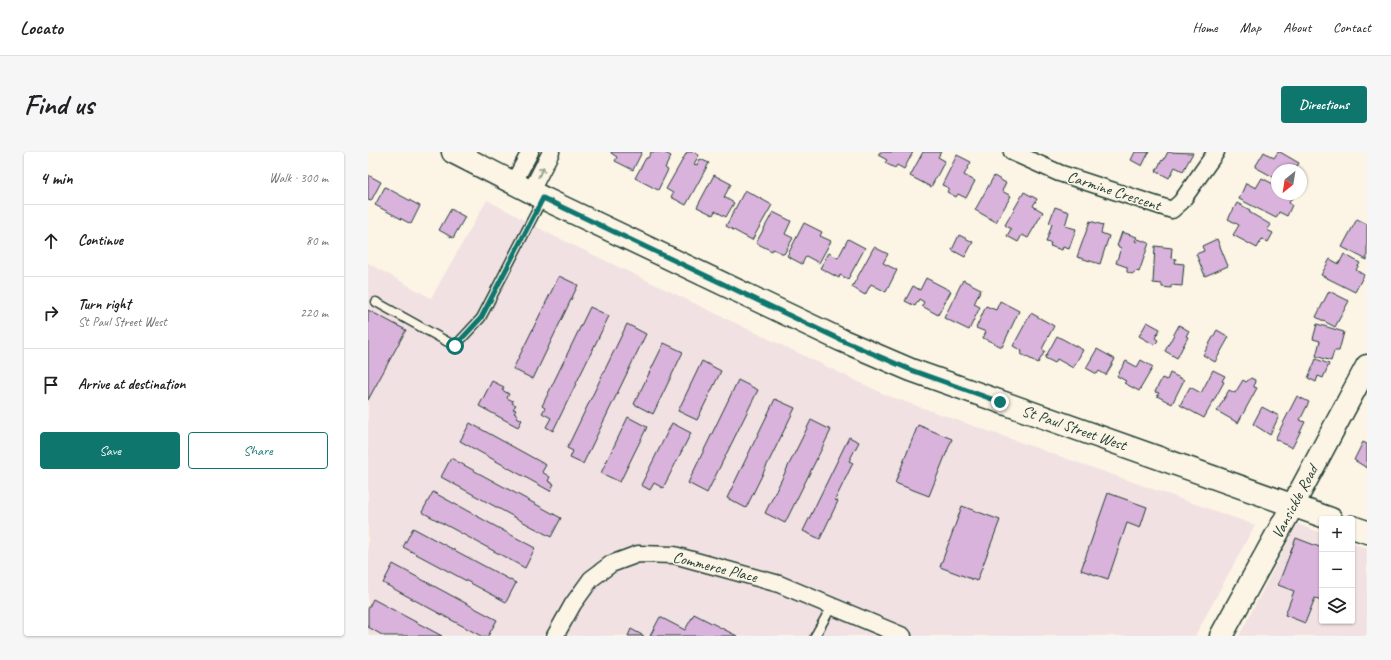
<!DOCTYPE html>
<html lang="en">
<head>
<meta charset="utf-8">
<style>
	:root { --surface:#fff; --page:#f6f6f6; --text:#202124; --muted:#757577; --line:#e0e0e0; --accent:#0f766e }
	body { margin:0; font-family:Caveat,sans-serif; background:var(--page); color:var(--text) }
	.controls { position:absolute; right:12px; bottom:12px; display:grid; overflow:hidden; border-radius:4px; box-shadow:0 1px 3px #0004 }
	.controls button { width:36px; height:36px; display:grid; place-items:center; padding:0; border:0; border-bottom:1px solid var(--line); background:var(--surface); color:var(--text); font:20px sans-serif }
	.compass { position:absolute; left:903px; top:12px; width:36px; height:36px; border-radius:50%; background:var(--surface); box-shadow:0 1px 3px #0004; rotate:210deg }
	.stop { position:absolute; width:12px; height:12px; margin:-9px; border:3px solid #0f766e; border-radius:50%; background:#fff }
	.stop.end { background:#0f766e; border-color:#fff; box-shadow:0 1px 4px #0008 }
	.list { margin:0; padding:0; list-style:none }
	h2 { display:flex; justify-content:space-between; align-items:center; height:52px; margin:0; padding:0 16px; font-size:17px }
	h2 small { font-size:13px; font-weight:400; color:var(--muted) }
	.list li { display:grid; grid-template-columns:26px 1fr auto; gap:12px; align-items:center; box-sizing:border-box; height:72px; padding:0 16px; border-top:1px solid var(--line) }
	.list b { display:block; font-size:15px; white-space:nowrap }
	.list p { margin:0; font-size:13px; white-space:nowrap; color:var(--muted) }
	.list em { font-size:13px; font-style:normal; color:var(--muted) }
	.actions { display:flex; gap:8px; padding:12px 16px }
	.actions a { flex:1; padding:9px 0; border:1px solid var(--accent); border-radius:4px; text-align:center; font-size:14px; color:var(--accent) }
	.actions .main { background:var(--accent); color:#fff }
	.icon { flex:none; width:22px; height:22px; fill:none; stroke:currentColor; stroke-width:2; stroke-linecap:round; stroke-linejoin:round }
	.map { position:relative; flex:none; width:999px; height:484px; overflow:hidden; border-radius:4px }
	header { display:flex; align-items:center; gap:24px; box-sizing:border-box; height:56px; padding:0 20px; background:var(--surface); border-bottom:1px solid var(--line) }
	header strong { font-size:19px }
	nav { display:flex; gap:22px; margin-inline-start:auto; font-size:14px }
	.intro { display:flex; align-items:center; justify-content:space-between; box-sizing:border-box; height:96px; padding:0 24px }
	h1 { margin:0; font-size:28px }
	.button { padding:10px 18px; border-radius:4px; background:var(--accent); color:#fff; font-size:14px; font-weight:700 }
	main { display:flex; gap:24px; padding:0 24px }
	aside { flex:1; background:var(--surface); border-radius:4px; box-shadow:0 1px 3px #0004 }
	.map>svg:first-child { display:block }
	.built { fill:#f2e1e2 }
	.building { fill:#d9b3dc; stroke:#1f3d34 }
	.lines { fill:none; stroke-linecap:round; stroke-linejoin:round }
	.lane-casing { stroke:#1f3d34; stroke-width:11 }
	.street-casing { stroke:#1f3d34; stroke-width:19 }
	.secondary-casing { stroke:#1f3d34; stroke-width:25 }
	.lane { stroke:#fcf5e5; stroke-width:8 }
	.street { stroke:#fcf5e5; stroke-width:16 }
	.secondary { stroke:#fcf5e5; stroke-width:22 }
	.oneway { stroke:#8e998c }
	.route { stroke:#0f766e; stroke-width:5 }
	.labels { text-anchor:middle; dominant-baseline:central; stroke-width:3; stroke-linejoin:round; paint-order:stroke }
	.street-label { font-size:16px; fill:#1f3d34; stroke:#fcf5e5 }
</style>
</head>
<body>
<header>
<strong>Locato</strong>
<nav><a>Home</a><a>Map</a><a>About</a><a>Contact</a></nav>
</header>
<div class="intro"><h1>Find us</h1><a class="button">Directions</a></div>
<main>
<aside>
<h2>4 min<small>Walk · 300 m</small></h2>
<ul class="list">
<li><svg class="icon" aria-label="ahead" viewBox="0 0 24 24"><path d="M12 20V5M6 11l6-6 6 6"/></svg><div><b>Continue</b></div><em>80 m</em></li>
<li><svg class="icon" aria-label="right" viewBox="0 0 24 24"><path d="M7 20v-9h11M14 6l5 5-5 5"/></svg><div><b>Turn right</b><p>St Paul Street West</p></div><em>220 m</em></li>
<li><svg class="icon" aria-label="arrive" viewBox="0 0 24 24"><path d="M6 21V4h12l-3 4 3 4H6"/></svg><div><b>Arrive at destination</b></div></li>
</ul>
<div class="actions"><a class="main">Save</a><a>Share</a></div>
</aside>
<div class="map">
<svg width="999" height="484" viewBox="0 0 999 484">
	<rect width="100%" height="100%" fill="#fcf5e5"/>
	<filter id="ink" filterUnits="userSpaceOnUse"><feTurbulence type="fractalNoise" baseFrequency=".025" numOctaves="2"/><feDisplacementMap in="SourceGraphic" scale="8" xChannelSelector="R" yChannelSelector="G"/><feConvolveMatrix kernelMatrix="1 2 1 2 8 2 1 2 1" color-interpolation-filters="sRGB"/></filter>
	<g filter="url(#ink)">
		<g class="built">
			<path d="M 119,48 L 184,83 L 518,243 L 887,373 L 827,484 L 0,484 L 0,111 L 63,146 Z"/>
			<path d="M 929,372 L 954,381 L 954,469 L 984,469 L 984,391 L 999,396 L 999,484 L 871,484 Z"/>
		</g>
		<g class="building">
			<path d="M 243,0 L 274,0 L 265,18 L 247,9 L 249,5 L 243,1 Z"/>
			<path d="M 283,0 L 295,0 L 303,4 L 297,16 L 300,18 L 290,38 L 267,26 L 278,6 L 280,6 Z"/>
			<path d="M 319,0 L 325,0 L 331,3 L 326,12 L 329,13 L 332,7 L 341,11 L 318,53 L 303,45 L 305,41 L 298,37 Z"/>
			<path d="M 512,0 L 545,0 L 536,17 L 529,13 L 527,16 L 517,11 L 519,8 L 510,3 Z"/>
			<path d="M 555,0 L 573,0 L 570,5 L 577,9 L 563,35 L 542,24 Z"/>
			<path d="M 767,0 L 781,0 L 774,14 L 763,8 Z"/>
			<path d="M 800,0 L 825,1 L 815,19 L 807,15 L 801,26 L 788,19 L 794,8 L 795,9 Z"/>
			<path d="M 896,0 L 906,6 L 910,0 L 912,0 L 931,11 L 927,18 L 909,18 L 909,27 L 887,15 Z"/>
			<path d="M 589,3 L 603,10 L 596,23 L 607,29 L 598,46 L 590,42 L 588,45 L 579,40 L 581,36 L 574,33 Z"/>
			<path d="M 0,23 L 13,30 L 3,49 L 0,48 Z"/>
			<path d="M 346,23 L 363,32 L 356,45 L 366,51 L 358,65 L 347,59 L 345,63 L 329,55 Z"/>
			<path d="M 626,24 L 638,31 L 634,39 L 643,44 L 628,70 L 607,58 Z"/>
			<path d="M 894,26 L 909,34 L 909,42 L 926,42 L 921,51 L 924,53 L 919,64 L 911,60 L 908,66 L 871,47 L 878,31 L 888,36 Z"/>
			<path d="M 17,35 L 52,54 L 43,72 L 7,53 Z"/>
			<path d="M 377,38 L 404,53 L 384,88 L 358,74 Z"/>
			<path d="M 656,40 L 669,47 L 665,54 L 675,60 L 660,86 L 654,83 L 650,90 L 639,84 L 643,77 L 637,73 Z"/>
			<path d="M 869,51 L 882,58 L 881,60 L 903,73 L 899,78 L 905,81 L 900,90 L 894,87 L 889,96 L 865,83 L 871,73 L 860,67 Z"/>
			<path d="M 687,55 L 701,60 L 697,74 L 708,77 L 701,97 L 695,95 L 694,98 L 682,94 L 683,91 L 678,90 L 684,72 L 681,71 Z"/>
			<path d="M 83,57 L 97,65 L 85,86 L 71,78 Z"/>
			<path d="M 405,60 L 423,69 L 417,82 L 425,86 L 416,102 L 405,97 L 404,99 L 388,91 Z"/>
			<path d="M 989,67 L 999,72 L 999,108 L 974,95 Z"/>
			<path d="M 722,69 L 735,73 L 733,81 L 741,84 L 732,112 L 709,105 Z"/>
			<path d="M 436,71 L 454,80 L 452,84 L 463,89 L 451,111 L 438,104 L 434,112 L 419,104 Z"/>
			<path d="M 754,80 L 769,85 L 767,89 L 769,90 L 770,87 L 781,91 L 771,120 L 768,119 L 764,122 L 759,120 L 759,115 L 748,111 L 753,96 L 749,94 Z"/>
			<path d="M 591,83 L 605,90 L 597,105 L 584,98 Z"/>
			<path d="M 480,87 L 497,96 L 480,127 L 472,123 L 471,126 L 452,116 L 461,101 L 470,106 Z"/>
			<path d="M 849,87 L 860,114 L 837,124 L 828,102 L 836,99 L 834,94 Z"/>
			<path d="M 787,94 L 804,96 L 803,106 L 808,107 L 807,111 L 816,112 L 814,134 L 803,133 L 803,136 L 794,135 L 794,132 L 785,131 Z"/>
			<path d="M 506,95 L 520,102 L 515,111 L 529,118 L 518,140 L 503,132 L 497,143 L 484,135 Z"/>
			<path d="M 976,102 L 992,111 L 988,118 L 996,123 L 987,140 L 953,123 L 962,107 L 971,112 Z"/>
			<path d="M 191,124 L 210,133 L 165,227 L 145,217 Z"/>
			<path d="M 558,126 L 583,139 L 570,163 L 554,154 L 556,150 L 551,147 L 547,154 L 537,149 L 545,134 L 552,138 Z"/>
			<path d="M 595,128 L 613,137 L 606,152 L 612,155 L 601,178 L 576,166 Z"/>
			<path d="M 961,139 L 981,149 L 967,175 L 948,165 Z"/>
			<path d="M 632,149 L 651,159 L 634,195 L 615,186 L 618,180 L 608,176 L 618,154 L 628,158 Z"/>
			<path d="M 222,155 L 241,164 L 185,279 L 178,275 L 183,266 L 174,261 L 177,256 L 174,254 Z"/>
			<path d="M 0,158 L 38,178 L 0,248 Z"/>
			<path d="M 663,161 L 686,174 L 674,197 L 677,199 L 670,211 L 653,202 L 654,199 L 645,194 Z"/>
			<path d="M 779,170 L 792,177 L 787,186 L 790,188 L 787,193 L 771,184 Z"/>
			<path d="M 259,172 L 278,182 L 215,312 L 202,306 L 205,299 L 199,296 Z"/>
			<path d="M 949,172 L 976,180 L 971,199 L 966,199 L 963,209 L 948,204 L 952,189 L 945,187 Z"/>
			<path d="M 811,173 L 821,179 L 818,184 L 820,185 L 809,206 L 797,199 Z"/>
			<path d="M 849,178 L 861,185 L 847,210 L 835,203 Z"/>
			<path d="M 689,184 L 715,198 L 705,216 L 689,207 L 687,211 L 677,206 Z"/>
			<path d="M 296,191 L 315,200 L 285,262 L 266,252 Z"/>
			<path d="M 729,197 L 747,207 L 738,223 L 731,219 L 729,222 L 718,216 Z"/>
			<path d="M 948,207 L 961,212 L 955,226 L 950,224 L 948,230 L 940,226 Z"/>
			<path d="M 773,208 L 785,215 L 771,239 L 756,231 L 758,229 L 749,224 L 758,209 L 769,215 Z"/>
			<path d="M 334,209 L 353,219 L 329,268 L 310,259 Z"/>
			<path d="M 845,218 L 857,224 L 854,229 L 856,230 L 836,266 L 812,253 L 822,235 L 833,241 Z"/>
			<path d="M 802,221 L 816,228 L 804,252 L 789,244 L 791,241 L 787,240 L 794,226 L 799,228 Z"/>
			<path d="M 883,226 L 887,228 L 886,235 L 889,236 L 870,271 L 849,259 L 861,238 L 867,241 L 875,228 L 878,230 Z"/>
			<path d="M 370,228 L 390,238 L 339,341 L 320,331 Z"/>
			<path d="M 124,229 L 136,235 L 134,238 L 141,242 L 139,246 L 145,249 L 144,251 L 148,253 L 145,257 L 148,258 L 146,261 L 150,263 L 149,265 L 154,268 L 150,275 L 111,254 Z"/>
			<path d="M 929,244 L 941,250 L 932,268 L 937,270 L 924,296 L 907,287 Z"/>
			<path d="M 407,247 L 427,256 L 378,356 L 359,346 Z"/>
			<path d="M 894,255 L 911,264 L 902,283 L 885,272 Z"/>
			<path d="M 260,265 L 279,275 L 252,330 L 233,321 Z"/>
			<path d="M 443,268 L 463,278 L 417,371 L 397,361 Z"/>
			<path d="M 102,271 L 178,313 L 174,320 L 182,325 L 180,329 L 186,332 L 182,339 L 92,289 Z"/>
			<path d="M 304,271 L 323,281 L 295,336 L 286,331 L 282,338 L 273,333 Z"/>
			<path d="M 550,273 L 584,287 L 561,344 L 527,331 Z"/>
			<path d="M 481,285 L 491,290 L 481,309 L 485,311 L 467,348 L 470,349 L 452,387 L 435,379 Z"/>
			<path d="M 995,290 L 999,292 L 999,316 L 986,308 Z"/>
			<path d="M 83,306 L 193,366 L 183,385 L 73,325 Z"/>
			<path d="M 65,340 L 167,396 L 157,416 L 54,360 Z"/>
			<path d="M 740,341 L 779,355 L 772,376 L 759,371 L 740,427 L 713,418 Z"/>
			<path d="M 594,354 L 632,368 L 609,429 L 572,415 Z"/>
			<path d="M 45,376 L 148,431 L 138,450 L 35,395 Z"/>
			<path d="M 928,386 L 954,396 L 954,448 L 947,446 L 937,471 L 917,463 L 926,439 L 910,433 Z"/>
			<path d="M 25,412 L 129,468 L 120,484 L 113,484 L 15,431 Z"/>
			<path d="M 5,447 L 74,484 L 16,484 L 0,475 L 0,457 Z"/>
			<path d="M 326,462 L 369,484 L 282,484 L 292,465 L 317,478 Z"/>
			<path d="M 263,477 L 276,484 L 260,484 Z"/>
		</g>
		<g class="lines">
			<g class="lane-casing">
				<g id="lane">
					<path d="M 8,150 L 87,194 L 113,166 L 175,46"/>
					<path d="M 447,484 L 464,454"/>
				</g>
			</g>
			<g class="street-casing">
				<g id="street">
					<path d="M 644,0 L 691,21 L 804,58 L 813,50 L 848,0"/>
					<path d="M 146,30 L 162,0"/>
					<path d="M 163,39 L 183,0"/>
					<path d="M 187,484 L 205,452 L 223,427 L 243,412 L 270,402 L 306,403 L 411,432 L 535,484"/>
				</g>
			</g>
			<g class="secondary-casing">
				<g id="secondary">
					<path d="M 85,0 L 175,46 L 473,188 L 543,218 L 963,367"/>
					<path d="M 984,375 L 999,380"/>
					<path d="M 853,484 L 925,353 L 999,214"/>
				</g>
			</g>
			<use href="#lane" class="lane"/>
			<use href="#street" class="street"/>
			<use href="#secondary" class="secondary"/>
		</g>
		<defs><path id="oneway-shaft" d="M-6 0H5M1.5-3L5.5 0L1.5 3" fill="none" stroke-width="1.6" stroke-linecap="round" stroke-linejoin="round"/></defs>
		<use class="oneway" href="#oneway-shaft" transform="translate(173 20) rotate(-63)"/>
	</g>
	<g class="lines" filter="url(#ink)">
		<path class="route" d="M 87,194 L 113,166 L 175,46 L 473,188 L 543,218 L 632,250"/>
	</g>
	<g class="labels">
		<g class="street-label">
			<text transform="translate(746 39) rotate(18)">Carmine Crescent</text>
			<text transform="translate(706 276) rotate(19)">St Paul Street West</text>
			<text transform="translate(927 350) rotate(-62)">Vansickle Road</text>
			<text transform="translate(347 415) rotate(14)">Commerce Place</text>
		</g>
	</g>
</svg>
<div class="controls">
<button>+</button>
<button>−</button>
<button><svg class="icon" aria-label="layers" viewBox="0 0 24 24"><path d="M12 4l9 5-9 5-9-5zM3 14l9 5 9-5"/></svg></button>
</div>
<svg class="compass" viewBox="-18 -18 36 36"><path d="M0-13l5 13h-10z" fill="#e53935"/><path d="M0 13l5-13h-10z" fill="#757577"/></svg>
<div class="stop" style="left:87px;top:194px"></div>
<div class="stop end" style="left:632px;top:250px"></div>
</div>
</main>
</body>
</html>
